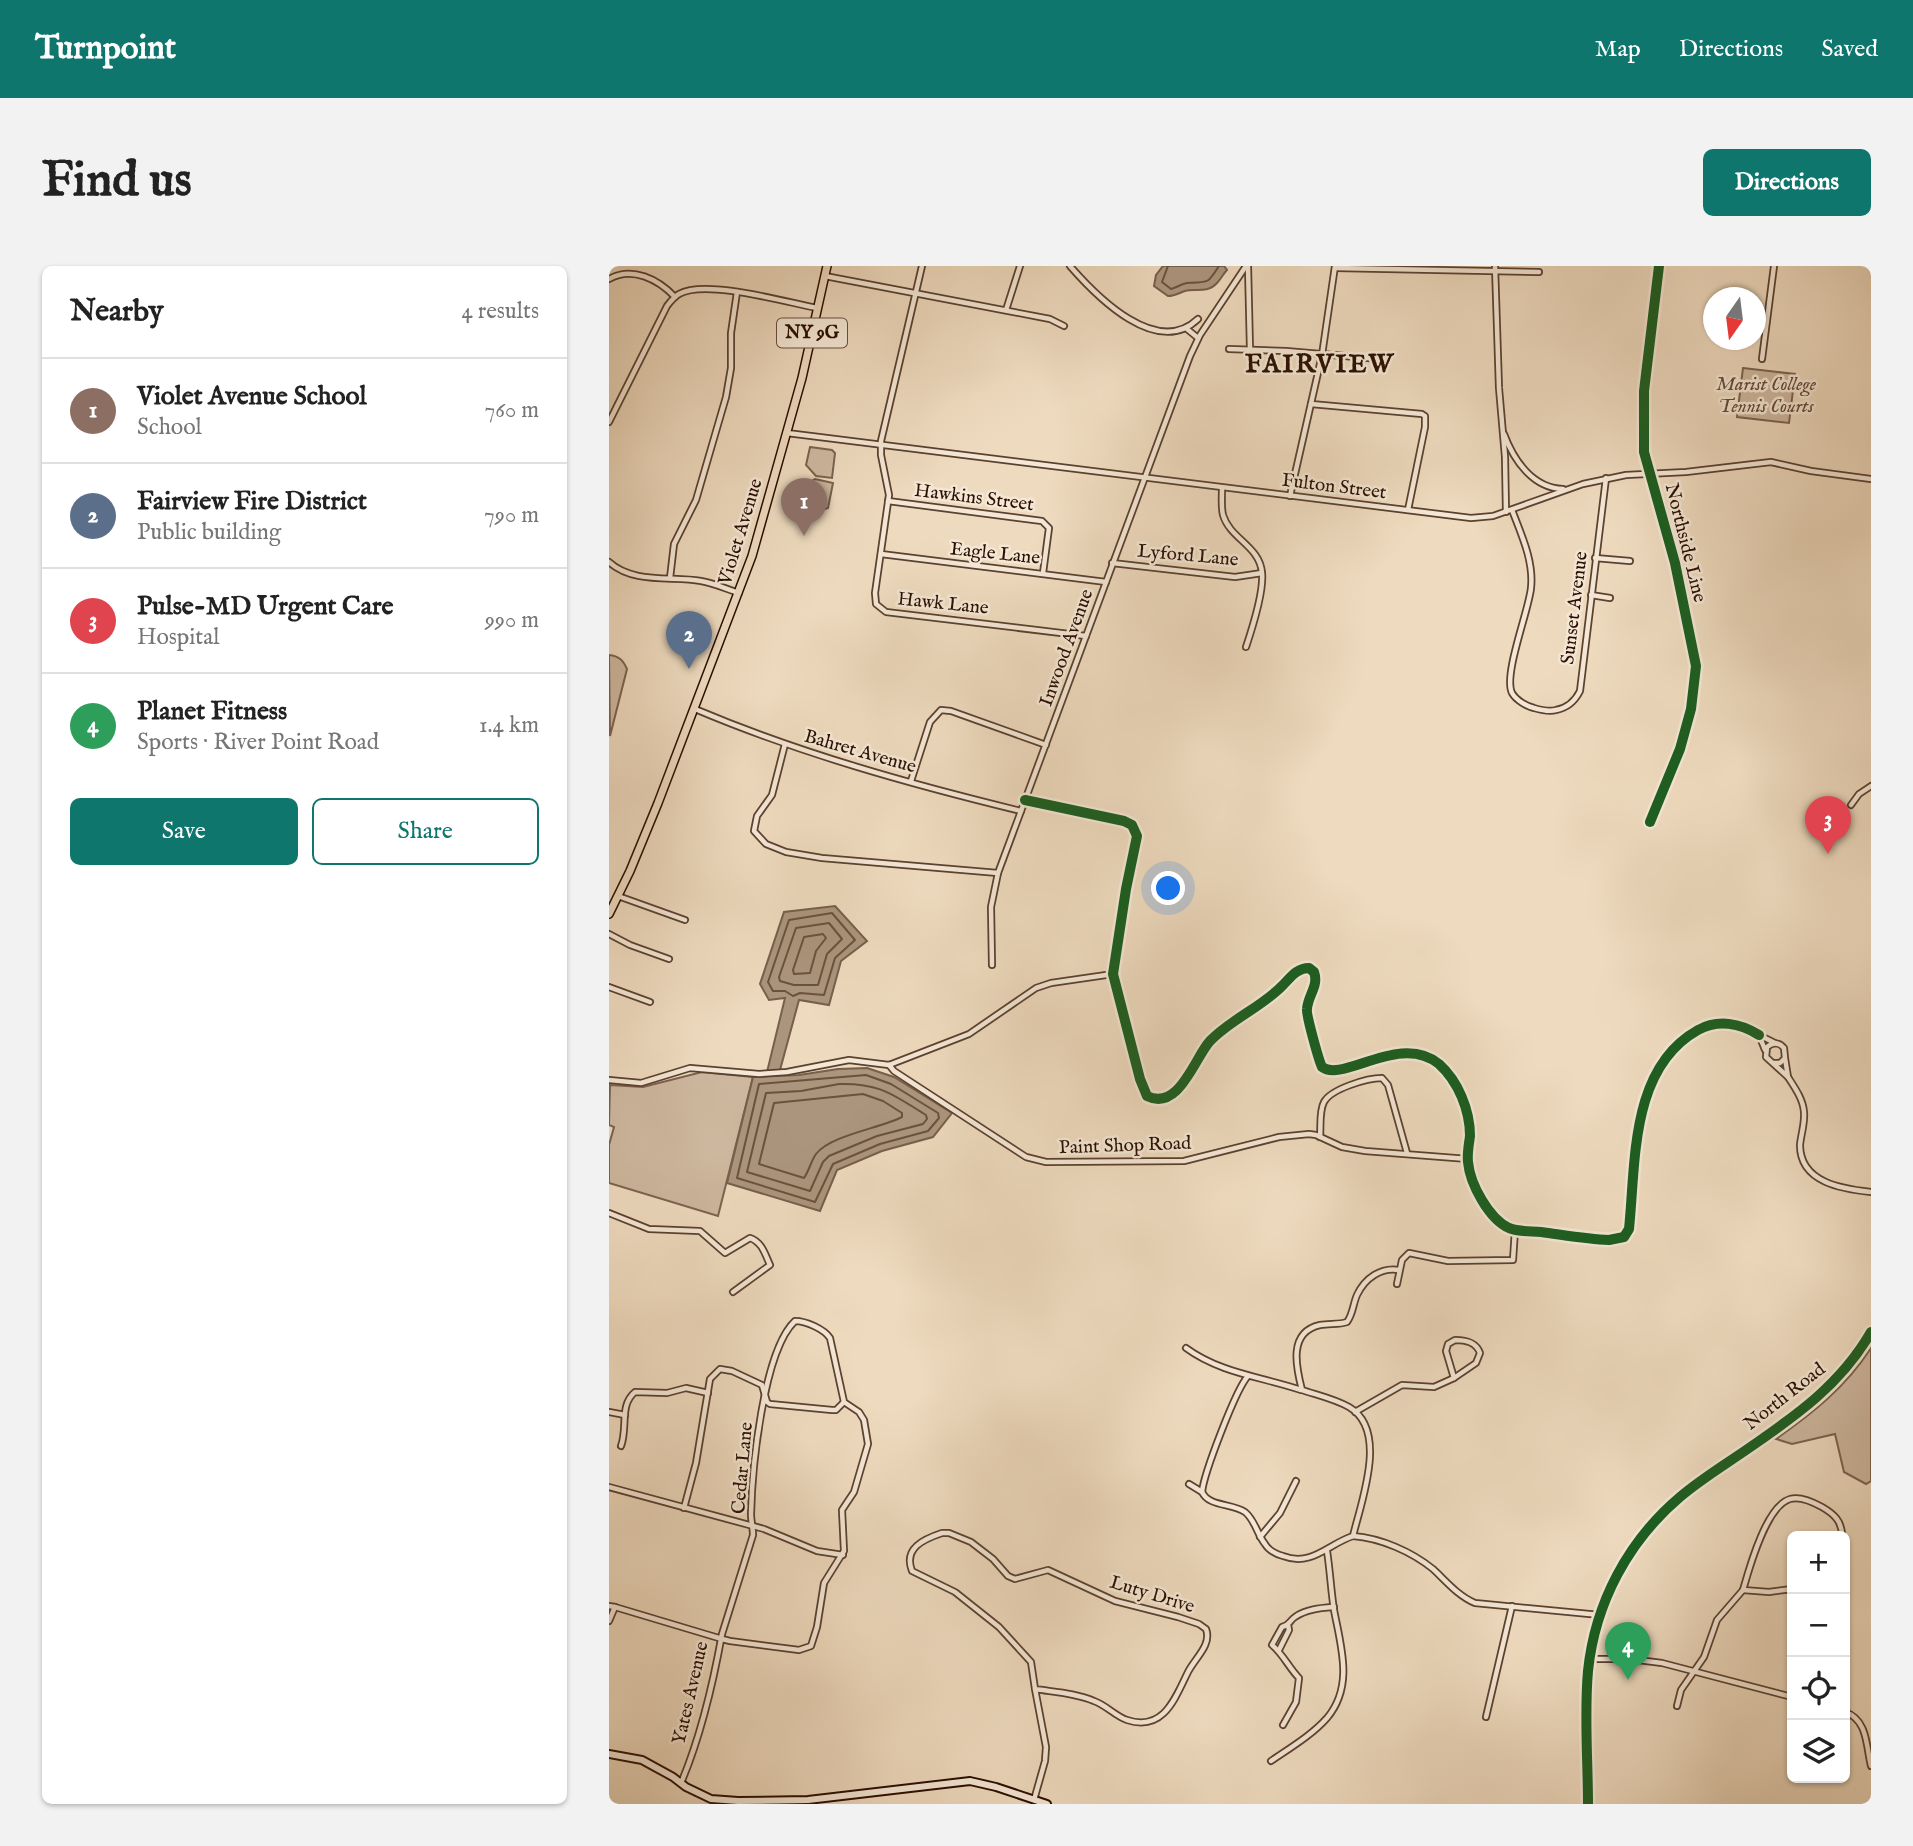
<!DOCTYPE html>
<html lang="en">
<head>
<meta charset="utf-8">
<style>
	:root { --surface:#fff; --page:#f2f2f2; --text:#222; --muted:#767676; --line:#e0e0e0; --accent:#0f766e }
	body { margin:0; font-family:"IM FELL English",serif; background:var(--page); color:var(--text) }
	.controls { position:absolute; right:21px; bottom:21px; display:grid; overflow:hidden; border-radius:10px; box-shadow:0 2px 5px #0004 }
	.controls button { width:63px; height:63px; display:grid; place-items:center; padding:0; border:0; border-bottom:2px solid var(--line); background:var(--surface); color:var(--text); font:35px sans-serif }
	.compass { position:absolute; left:1094px; top:21px; width:63px; height:63px; border-radius:50%; background:var(--surface); box-shadow:0 2px 5px #0004; rotate:194deg }
	.you { position:absolute; left:560px; top:623px; width:24px; height:24px; margin:-18px; border:5px solid #fff; border-radius:50%; background:#1a73e8; box-shadow:0 0 0 10px #1a73e833 }
	.badge { display:grid; place-items:center; width:46px; height:46px; border-radius:50%; background:var(--accent); color:#fff; font-size:23px; font-weight:700 }
	.pin { position:absolute; translate:-50% -58px; filter:drop-shadow(0 2px 4px #0008) }
	.pin::after { content:''; position:absolute; top:37px; width:24px; height:21px; background:inherit; clip-path:polygon(0 0,100% 0,50% 100%) }
	.list { margin:0; padding:0; list-style:none }
	h2 { display:flex; justify-content:space-between; align-items:center; height:91px; margin:0; padding:0 28px; font-size:30px }
	h2 small { font-size:23px; font-weight:400; color:var(--muted) }
	.list li { display:grid; grid-template-columns:46px 1fr auto; gap:21px; align-items:center; box-sizing:border-box; height:105px; padding:0 28px; border-top:2px solid var(--line) }
	.list b { display:block; font-size:26px; white-space:nowrap }
	.list p { margin:0; font-size:23px; white-space:nowrap; color:var(--muted) }
	.list em { font-size:23px; font-style:normal; color:var(--muted) }
	.actions { display:flex; gap:14px; padding:21px 28px }
	.actions a { flex:1; padding:16px 0; border:2px solid var(--accent); border-radius:10px; text-align:center; font-size:24px; color:var(--accent) }
	.actions .main { background:var(--accent); color:#fff }
	.icon { flex:none; width:38px; height:38px; fill:none; stroke:currentColor; stroke-width:2; stroke-linecap:round; stroke-linejoin:round }
	.map { position:relative; flex:none; width:1262px; height:1538px; overflow:hidden; border-radius:10px }
	header { display:flex; align-items:center; gap:42px; box-sizing:border-box; height:98px; padding:0 35px; background:var(--accent); color:#fff }
	header strong { font-size:33px }
	nav { display:flex; gap:38px; margin-inline-start:auto; font-size:24px }
	.intro { display:flex; align-items:center; justify-content:space-between; box-sizing:border-box; height:168px; padding:0 42px }
	h1 { margin:0; font-size:49px }
	.button { padding:18px 32px; border-radius:10px; background:var(--accent); color:#fff; font-size:24px; font-weight:700 }
	main { display:flex; gap:42px; padding:0 42px }
	aside { flex:1; background:var(--surface); border-radius:10px; box-shadow:0 2px 5px #0004 }
	.map>svg:first-child { display:block }
	.green { fill:#cdb79e; stroke:#7c624f; stroke-width:2 }
	.water { fill:#ab957d; stroke:#775f4b; stroke-width:2 }
	.lines { fill:none; stroke-linecap:round; stroke-linejoin:round }
	.shore { stroke:#6a523e; stroke-width:2 }
	.street-casing { stroke:#5b4130; stroke-width:8 }
	.secondary-casing { stroke:#2a0e00; stroke-width:10 }
	.primary-casing { stroke:#2a0e00; stroke-width:10 }
	.highway-casing { stroke:#2a0e00; stroke-width:12 }
	.street { stroke:#f4e7d5; stroke-width:4.5 }
	.secondary { stroke:#f4e7d5; stroke-width:6 }
	.primary { stroke:#eedabe; stroke-width:7 }
	.highway { stroke:#eedabe; stroke-width:9 }
	.cycleway-casing { stroke:#f4e7d5; stroke-width:15 }
	.cycleway { stroke:#1b5e20; stroke-width:10 }
	.labels { text-anchor:middle; dominant-baseline:central; stroke-width:5; stroke-linejoin:round; paint-order:stroke }
	.shield { fill:#f4e7d5; stroke:#674f40; stroke-width:2 }
	.shield-label { font-size:18px; font-weight:bold; fill:#2a0e00 }
	.park-label { font-size:19px; font-style:italic; fill:#634937; stroke:#f4e7d5 }
	.street-label { font-size:19px; fill:#2a0e00; stroke:#f4e7d5 }
	.district-label { font-size:26px; font-weight:bold; letter-spacing:2px; fill:#2a0e00; stroke:#f4e7d5 }
</style>
</head>
<body>
<header>
<strong>Turnpoint</strong>
<nav><a>Map</a><a>Directions</a><a>Saved</a></nav>
</header>
<div class="intro"><h1>Find us</h1><a class="button">Directions</a></div>
<main>
<aside>
<h2>Nearby<small>4 results</small></h2>
<ul class="list">
<li><span class="badge" style="background:#8d6e63">1</span><div><b>Violet Avenue School</b><p>School</p></div><em>760 m</em></li>
<li><span class="badge" style="background:#5c6f8a">2</span><div><b>Fairview Fire District</b><p>Public building</p></div><em>790 m</em></li>
<li><span class="badge" style="background:#e0444e">3</span><div><b>Pulse-MD Urgent Care</b><p>Hospital</p></div><em>990 m</em></li>
<li><span class="badge" style="background:#2e9e5b">4</span><div><b>Planet Fitness</b><p>Sports · River Point Road</p></div><em>1.4 km</em></li>
</ul>
<div class="actions"><a class="main">Save</a><a>Share</a></div>
</aside>
<div class="map">
<svg width="1262" height="1538" viewBox="0 0 1262 1538">
	<rect width="100%" height="100%" fill="#eedabe"/>
	<filter id="stains"><feTurbulence type="fractalNoise" baseFrequency=".00286" numOctaves="4"/><feColorMatrix values="0 0 0 0 .2 0 0 0 0 .09 0 0 0 0 .02 0 0 0 .5 -.17"/></filter>
	<radialGradient id="worn" r=".72"><stop offset=".6" stop-color="#630" stop-opacity="0"/><stop offset="1" stop-color="#630" stop-opacity=".3"/></radialGradient>
	<g class="green">
		<path d="M 1134,102 L 1186,108 L 1180,157 L 1128,151 Z"/>
		<path d="M 201,181 L 223,184 L 226,187 L 223,212 L 207,210 L 197,199 Z"/>
		<path d="M 206,213 L 224,217 L 219,242 L 213,244 L 189,239 L 193,221 Z"/>
		<path d="M 0,389 C 10,390 14,394 18,403 L 1,470 Z"/>
		<path d="M 93,806 L 144,811 L 109,950 L 0,917 L 0,879 L 5,861 L 0,859 L 1,819 L 34,821 Z"/>
		<path d="M 1262,1082 L 1262,1215 L 1257,1218 L 1235,1206 L 1226,1168 L 1183,1178 L 1167,1173 C 1204,1147 1237,1121 1262,1082 Z"/>
	</g>
	<g class="water">
		<path d="M 554,0 L 615,0 L 618,4 C 614,8 612,13 608,17 C 598,28 586,22 576,25 C 570,27 566,30 559,30 L 545,20 L 547,9 Z"/>
		<path d="M 226,640 L 258,675 L 232,695 L 220,739 L 190,734 L 171,804 L 158,806 L 176,732 L 160,734 L 151,718 L 175,646 Z"/>
		<path d="M 258,802 L 285,811 L 343,847 L 324,871 L 273,885 L 228,904 L 211,945 L 118,917 L 144,811 L 190,809 L 229,803 Z"/>
	</g>
	<g class="lines">
		<g class="shore">
			<path d="M 559,0 L 553,16 L 562,23 C 567,22 572,18 578,17 C 600,15 597,20 610,0"/>
			<path d="M 223,647 L 246,674 L 226,692 L 215,729 L 191,727 L 184,730 L 176,725 L 164,725 L 159,716 L 180,654 Z"/>
			<path d="M 220,657 L 233,673 L 218,688 L 209,719 L 185,719 L 171,715 L 170,711 L 187,662 Z"/>
			<path d="M 214,668 L 217,672 L 207,685 L 201,707 L 185,708 L 184,704 L 195,671 Z"/>
			<path d="M 257,809 L 282,818 L 329,847 L 330,852 L 319,865 L 271,878 L 224,898 L 206,936 L 128,912 L 150,818 Z"/>
			<path d="M 230,818 C 271,817 283,828 317,849 L 318,853 L 314,858 L 268,870 L 220,890 L 214,896 L 201,925 L 138,906 L 157,827 L 192,825 Z"/>
			<path d="M 254,828 L 274,835 L 293,847 L 293,851 C 272,862 222,869 207,888 C 202,895 200,905 195,912 L 150,898 L 165,837 Z"/>
		</g>
		<g class="street-casing">
			<g id="street">
				<path d="M 313,0 L 272,175 L 272,189 L 280,229 L 266,327 L 267,338 L 277,346 L 477,370"/>
				<path d="M 461,0 C 488,31 548,92 589,53"/>
				<path d="M 639,0 L 641,83"/>
				<path d="M 886,0 L 890,122 L 896,191 L 897,246"/>
				<path d="M 726,2 L 930,6"/>
				<path d="M 216,10 L 441,53 L 455,60"/>
				<path d="M 0,13 C 23,0 49,13 66,31"/>
				<path d="M 397,44 L 411,0"/>
				<path d="M 578,63 L 589,72"/>
				<path d="M 620,83 L 677,85 L 770,93"/>
				<path d="M 1153,93 L 1165,0"/>
				<path d="M 702,138 L 813,148 L 816,150 L 816,161 L 799,244"/>
				<path d="M 0,156 L 58,40 C 61,36 65,31 70,28 C 97,13 176,36 208,42"/>
				<path d="M 178,167 L 862,252 L 884,250 L 974,218 L 1017,209 L 1077,206 L 1162,196 L 1202,205 L 1262,213"/>
				<path d="M 895,168 C 905,195 924,222 954,223"/>
				<path d="M 613,222 C 613,231 612,241 614,249 C 621,273 651,280 653,307 C 655,326 643,363 637,381"/>
				<path d="M 681,230 L 713,89 L 726,0"/>
				<path d="M 279,235 L 433,255 L 440,262 L 434,307"/>
				<path d="M 903,244 C 912,268 925,295 922,322 C 920,344 894,409 903,427 C 907,434 917,440 925,442 C 932,444 940,446 947,444 C 958,442 966,435 971,425 L 997,212"/>
				<path d="M 272,288 L 497,316"/>
				<path d="M 986,292 L 1021,295"/>
				<path d="M 0,296 C 24,318 62,310 92,315 C 105,317 117,323 130,327"/>
				<path d="M 503,297 L 626,311 L 653,307"/>
				<path d="M 61,312 L 65,278 L 87,234 L 117,131 L 122,102 L 122,67 L 128,26"/>
				<path d="M 982,329 L 1001,332"/>
				<path d="M 86,443 C 190,487 301,518 412,545"/>
				<path d="M 176,478 L 163,529 L 148,550 L 145,565 L 157,578 L 177,586 L 213,592 L 389,607"/>
				<path d="M 302,515 L 321,456 L 332,444 L 342,445 L 437,479"/>
				<path d="M 416,534 L 515,555 L 523,559 L 528,570 L 517,623 L 504,708 L 531,813 L 538,830 C 570,846 586,791 601,775 C 622,753 653,741 674,719 C 682,711 688,702 700,702 L 705,706 C 710,720 699,729 698,743 C 697,749 710,795 713,801 C 734,817 791,766 830,798 C 849,815 861,844 861,870 C 860,878 858,887 859,896 C 861,918 880,953 900,962 C 910,966 921,965 932,966 C 955,969 978,973 1000,974 L 1015,971 L 1020,963 C 1027,895 1021,802 1089,764 C 1109,753 1131,757 1150,769"/>
				<path d="M 1242,539 L 1250,528 L 1262,520"/>
				<path d="M 9,630 L 76,654"/>
				<path d="M 0,668 L 21,679 L 60,693"/>
				<path d="M 383,699 L 382,641 L 389,607 L 581,90 L 591,69 L 637,0"/>
				<path d="M 0,721 L 41,736"/>
				<path d="M 1156,784 L 1150,769 L 1166,777"/>
				<path d="M 1164,797 L 1171,797 L 1176,792 L 1175,782 C 1170,776 1164,776 1158,781 L 1157,791 L 1179,811 L 1176,792"/>
				<path d="M 280,799 L 285,805 L 417,891 L 437,896 L 575,895 L 670,871 L 700,868 L 707,869 L 733,881 L 756,885 L 859,893"/>
				<path d="M 1179,811 C 1186,822 1194,833 1195,846 C 1196,858 1192,868 1191,879 C 1191,917 1234,923 1262,926"/>
				<path d="M 0,814 L 32,817 L 81,802 L 150,808 L 178,806 L 240,794 L 280,799 L 360,768 L 427,722 L 442,717 L 504,708"/>
				<path d="M 711,871 C 712,860 710,845 715,836 C 722,823 758,812 773,812 L 779,819 L 798,887"/>
				<path d="M 0,947 L 40,963 L 91,965 L 116,987 L 141,972 C 153,976 156,988 161,999 L 124,1026"/>
				<path d="M 788,1018 L 793,994 L 800,987 L 839,995 L 904,994 L 906,964"/>
				<path d="M 846,1074 C 857,1074 867,1076 871,1087 L 867,1097 L 845,1112 L 837,1085 L 839,1078 Z"/>
				<path d="M 577,1082 C 611,1107 653,1111 692,1124"/>
				<path d="M 0,1146 L 16,1149"/>
				<path d="M 746,1146 L 793,1119 L 825,1121 L 845,1112"/>
				<path d="M 12,1180 C 19,1162 10,1139 26,1126 L 58,1127 L 77,1122 L 99,1127"/>
				<path d="M 580,1218 L 593,1226 C 600,1241 623,1237 636,1246 C 646,1254 648,1268 656,1278 C 660,1285 667,1288 674,1290 C 703,1301 719,1278 744,1270"/>
				<path d="M 0,1221 L 155,1263 L 208,1285 L 234,1289"/>
				<path d="M 593,1226 C 595,1207 627,1123 639,1110"/>
				<path d="M 75,1242 L 87,1197 L 101,1113 L 111,1103 L 123,1105 L 153,1119 L 158,1136 L 161,1138 L 223,1144 L 227,1144 L 235,1136"/>
				<path d="M 333,1267 L 340,1267 L 362,1276 L 384,1293 L 399,1310 L 406,1313 L 439,1304 L 506,1335 L 569,1351 L 590,1358 L 597,1363 C 603,1379 586,1392 579,1406 C 566,1432 555,1466 518,1454 C 506,1450 497,1439 485,1435 C 467,1427 445,1426 426,1423 L 422,1396 L 390,1361 L 346,1326 L 303,1305 C 294,1282 315,1273 333,1267 Z"/>
				<path d="M 744,1270 C 752,1236 780,1164 740,1141 C 726,1133 708,1129 693,1124 C 687,1101 679,1066 711,1059 C 720,1057 729,1059 738,1056 C 744,1048 744,1038 748,1029 C 756,1012 772,1001 790,1004"/>
				<path d="M 744,1270 C 772,1272 803,1286 824,1303 C 837,1315 849,1330 866,1337 L 991,1349"/>
				<path d="M 651,1271 L 671,1247 L 687,1215"/>
				<path d="M 1183,1323 L 1160,1326 L 1134,1324 C 1140,1303 1157,1240 1181,1233 C 1191,1230 1204,1236 1213,1241 C 1225,1248 1233,1255 1233,1270"/>
				<path d="M 0,1340 L 6,1341 L 113,1373 L 121,1375 L 190,1384 L 202,1380 L 208,1361 L 215,1317 L 235,1285 L 233,1244 L 245,1226 L 259,1178 L 255,1154 L 250,1146 L 235,1136 L 221,1072 C 215,1063 197,1055 186,1055 C 154,1085 143,1204 142,1248 C 142,1255 144,1262 144,1269 L 113,1368 C 104,1418 92,1470 72,1517"/>
				<path d="M 0,1355 L 6,1341"/>
				<path d="M 670,1384 L 680,1364 L 679,1359"/>
				<path d="M 982,1393 L 1021,1393 L 1053,1397 L 1183,1431"/>
				<path d="M 1068,1440 L 1072,1424 L 1095,1391 L 1108,1354 L 1134,1324"/>
				<path d="M 1236,1446 C 1259,1454 1257,1480 1262,1500"/>
				<path d="M 877,1451 L 903,1340"/>
				<path d="M 674,1459 L 687,1436 L 690,1412 C 680,1402 674,1388 663,1379 L 673,1361 C 681,1359 680,1355 686,1351 C 697,1343 712,1342 725,1341"/>
				<path d="M 662,1495 C 681,1482 703,1469 718,1452 C 745,1420 732,1381 725,1344 C 722,1325 721,1304 718,1285"/>
				<path d="M 425,1534 L 436,1495 L 437,1481 L 426,1423"/>
			</g>
		</g>
		<g class="secondary-casing">
			<path id="secondary" d="M 0,1488 L 33,1494 L 64,1511 L 77,1521 L 102,1533 L 129,1535 L 199,1534 L 361,1515 L 387,1521 L 438,1538"/>
		</g>
		<g class="primary-casing">
			<path id="primary" d="M 0,648 L 21,605 L 49,537 L 143,290 L 193,112 L 218,0"/>
		</g>
		<g class="highway-casing">
			<path id="highway" d="M 979,1538 C 979,1494 975,1449 979,1405 C 986,1337 1019,1275 1071,1231 C 1092,1213 1117,1198 1140,1182 C 1188,1149 1232,1118 1262,1066"/>
		</g>
		<use href="#street" class="street"/>
		<use href="#secondary" class="secondary"/>
		<use href="#primary" class="primary"/>
		<use href="#highway" class="highway"/>
		<g class="cycleway-casing">
			<g id="cycleway">
				<path d="M 416,534 L 515,555 L 523,559 L 528,570 L 517,623 L 504,708 L 531,813 L 538,830 C 570,846 586,791 601,775 C 622,753 653,741 674,719 C 682,711 688,702 700,702 L 705,706 C 710,720 699,729 698,743 C 697,749 710,795 713,801 C 734,817 791,766 830,798 C 849,815 861,844 861,870 C 860,878 858,887 859,896 C 861,918 880,953 900,962 C 910,966 921,965 932,966 C 955,969 978,973 1000,974 L 1015,971 L 1020,963 C 1027,895 1021,802 1089,764 C 1109,753 1131,757 1150,769"/>
				<path d="M 1041,556 L 1071,483 L 1082,443 L 1087,400 L 1066,297 L 1035,186 L 1035,125 L 1050,0"/>
				<path d="M 979,1538 C 979,1494 975,1449 979,1405 C 986,1337 1019,1275 1071,1231 C 1092,1213 1117,1198 1140,1182 C 1188,1149 1232,1118 1262,1066"/>
			</g>
		</g>
		<use href="#cycleway" class="cycleway"/>
	</g>
	<g class="labels">
		<rect class="shield" x="168" y="52.5" width="70" height="29" rx="5"/>
		<g class="shield-label">
			<text x="203" y="67">NY 9G</text>
		</g>
		<g class="park-label">
			<text x="1157" y="119">Marist College<tspan x="1157" dy="22">Tennis Courts</tspan></text>
		</g>
		<g class="street-label">
			<text transform="translate(725 221) rotate(7)">Fulton Street</text>
			<text transform="translate(365 232) rotate(7)">Hawkins Street</text>
			<text transform="translate(132 266) rotate(-73)">Violet Avenue</text>
			<text transform="translate(1076 277) rotate(76)">Northside Line</text>
			<text transform="translate(386 288) rotate(6)">Eagle Lane</text>
			<text transform="translate(579 290) rotate(5)">Lyford Lane</text>
			<text transform="translate(334 338) rotate(6)">Hawk Lane</text>
			<text transform="translate(966 342) rotate(-83)">Sunset Avenue</text>
			<text transform="translate(458 382) rotate(-70)">Inwood Avenue</text>
			<text transform="translate(251 486) rotate(16)">Bahret Avenue</text>
			<text transform="translate(516 880) rotate(-2)">Paint Shop Road</text>
			<text transform="translate(1176 1131) rotate(-38)">North Road</text>
			<text transform="translate(134 1202) rotate(-85)">Cedar Lane</text>
			<text transform="translate(543 1329) rotate(17)">Luty Drive</text>
			<text transform="translate(82 1427) rotate(-77)">Yates Avenue</text>
		</g>
		<g class="district-label">
			<text x="711" y="98">FAIRVIEW</text>
		</g>
	</g>
	<rect width="100%" height="100%" filter="url(#stains)"/>
	<rect width="100%" height="100%" fill="url(#worn)"/>
</svg>
<div class="controls">
<button>+</button>
<button>−</button>
<button><svg class="icon" aria-label="locate" viewBox="0 0 24 24"><circle cx="12" cy="12" r="6"/><path d="M12 2v4M12 18v4M2 12h4M18 12h4"/></svg></button>
<button><svg class="icon" aria-label="layers" viewBox="0 0 24 24"><path d="M12 4l9 5-9 5-9-5zM3 14l9 5 9-5"/></svg></button>
</div>
<svg class="compass" viewBox="-18 -18 36 36"><path d="M0-13l5 13h-10z" fill="#e53935"/><path d="M0 13l5-13h-10z" fill="#767676"/></svg>
<div class="you"></div>
<div class="pin badge" style="left:195px;top:270px;background:#8d6e63">1</div>
<div class="pin badge" style="left:80px;top:403px;background:#5c6f8a">2</div>
<div class="pin badge" style="left:1219px;top:588px;background:#e0444e">3</div>
<div class="pin badge" style="left:1019px;top:1414px;background:#2e9e5b">4</div>
</div>
</main>
</body>
</html>
